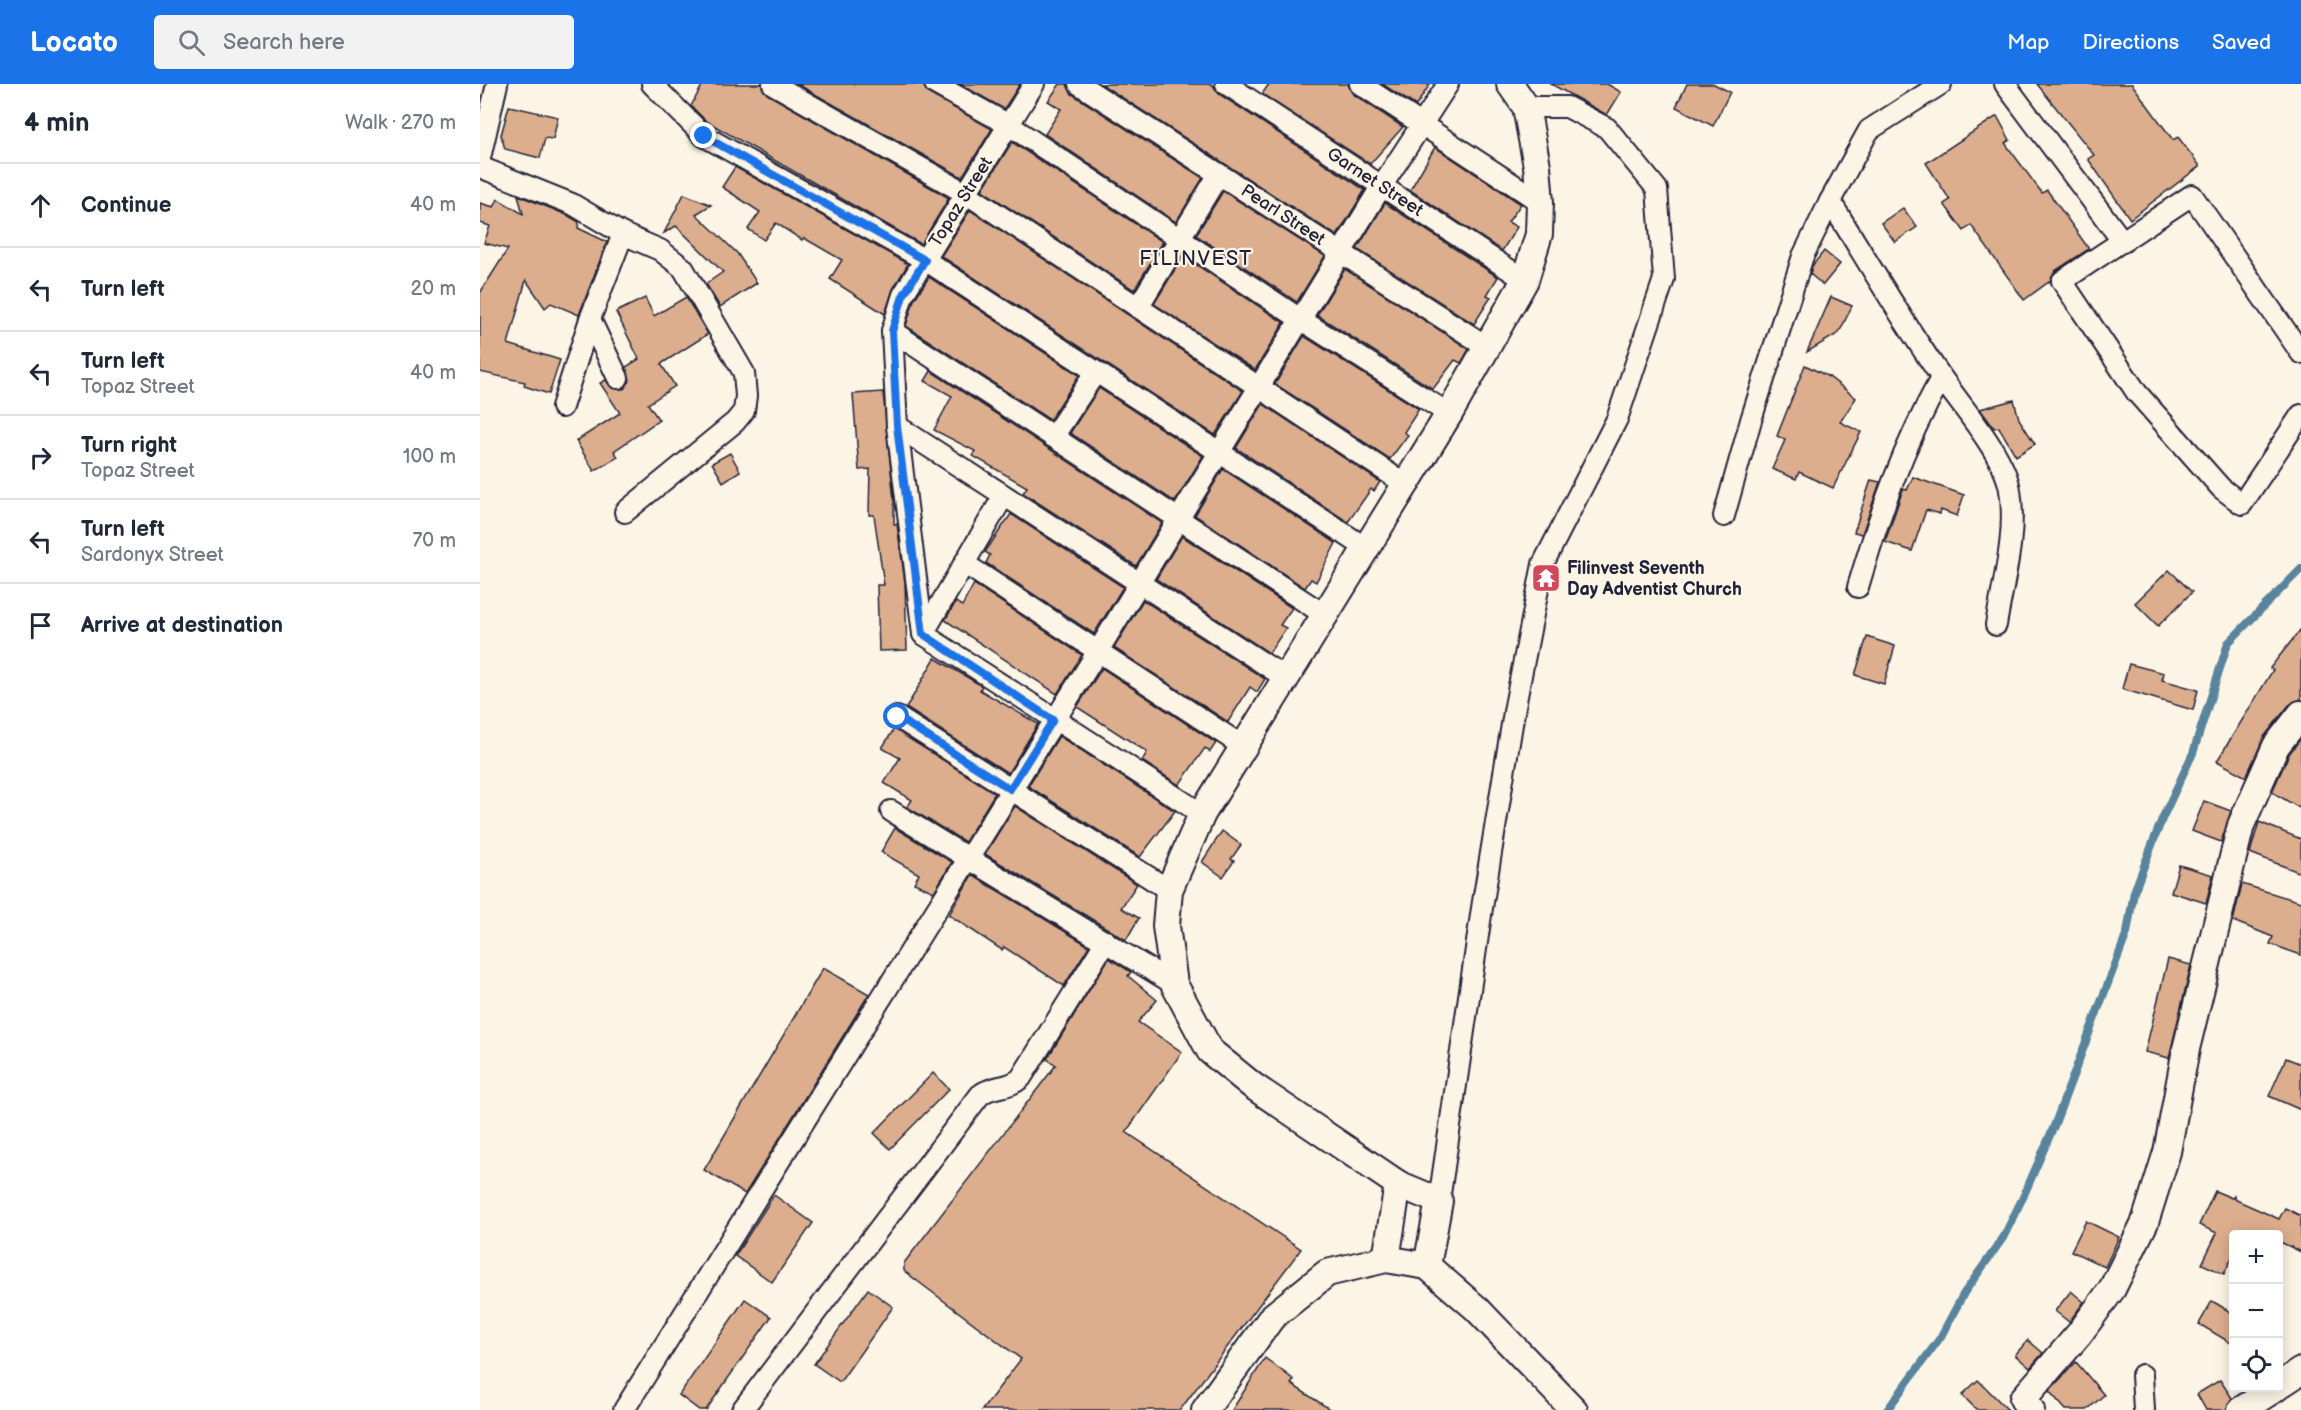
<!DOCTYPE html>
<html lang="en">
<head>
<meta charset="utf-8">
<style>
	:root { --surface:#fff; --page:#f2f2f3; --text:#1f2937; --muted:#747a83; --line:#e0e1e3; --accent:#1a73e8 }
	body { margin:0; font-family:"Balsamiq Sans",sans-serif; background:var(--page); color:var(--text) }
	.controls { position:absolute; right:18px; bottom:18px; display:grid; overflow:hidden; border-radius:6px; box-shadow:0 3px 15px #0003 }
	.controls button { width:54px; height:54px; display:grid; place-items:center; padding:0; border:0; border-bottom:2px solid var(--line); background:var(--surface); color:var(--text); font:30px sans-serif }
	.stop { position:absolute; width:18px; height:18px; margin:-14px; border:4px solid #1a73e8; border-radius:50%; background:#fff }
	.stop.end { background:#1a73e8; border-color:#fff; box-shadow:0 2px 6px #0008 }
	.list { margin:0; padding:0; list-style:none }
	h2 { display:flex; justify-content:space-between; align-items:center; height:78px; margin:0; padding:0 24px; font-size:26px }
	h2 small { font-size:20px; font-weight:400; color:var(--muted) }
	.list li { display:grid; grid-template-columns:39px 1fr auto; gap:18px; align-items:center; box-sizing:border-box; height:84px; padding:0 24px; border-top:2px solid var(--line) }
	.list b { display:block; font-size:22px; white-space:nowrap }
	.list p { margin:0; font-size:20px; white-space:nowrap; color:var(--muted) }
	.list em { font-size:20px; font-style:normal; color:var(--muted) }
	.icon { flex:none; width:33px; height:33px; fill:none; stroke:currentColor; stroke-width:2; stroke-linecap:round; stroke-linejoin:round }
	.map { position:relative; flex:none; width:1821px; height:1326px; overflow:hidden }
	header { display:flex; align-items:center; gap:36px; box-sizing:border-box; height:84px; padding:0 30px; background:var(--accent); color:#fff }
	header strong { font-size:28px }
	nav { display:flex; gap:33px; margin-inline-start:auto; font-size:21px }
	.search { width:420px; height:54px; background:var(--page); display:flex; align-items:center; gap:15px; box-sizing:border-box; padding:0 21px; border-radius:6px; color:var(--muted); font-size:22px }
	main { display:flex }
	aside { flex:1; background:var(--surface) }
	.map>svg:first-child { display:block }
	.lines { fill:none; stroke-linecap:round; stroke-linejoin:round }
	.stream { stroke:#59849d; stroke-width:8 }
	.building { fill:#dcae8d; stroke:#22223b; stroke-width:1.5 }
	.minor-casing { stroke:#22223b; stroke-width:24 }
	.tertiary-casing { stroke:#22223b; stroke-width:30 }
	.minor { stroke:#fcf5e5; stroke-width:20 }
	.tertiary { stroke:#fcf5e5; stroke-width:26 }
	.route { stroke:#1a73e8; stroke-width:8 }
	.labels { text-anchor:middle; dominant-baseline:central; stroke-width:4.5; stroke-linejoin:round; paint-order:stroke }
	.street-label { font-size:18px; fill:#22223b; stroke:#fcf5e5 }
	.poi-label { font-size:18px; font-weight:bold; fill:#22223b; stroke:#fcf5e5; text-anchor:start }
	.neighbourhood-label { font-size:20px; letter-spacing:1.5px; fill:#22223b; stroke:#fcf5e5 }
</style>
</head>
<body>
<header>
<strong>Locato</strong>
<div class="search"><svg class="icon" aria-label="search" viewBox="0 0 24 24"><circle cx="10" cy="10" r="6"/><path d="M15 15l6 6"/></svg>Search here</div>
<nav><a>Map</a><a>Directions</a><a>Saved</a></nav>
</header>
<main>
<aside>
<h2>4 min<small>Walk · 270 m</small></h2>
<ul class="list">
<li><svg class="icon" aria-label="ahead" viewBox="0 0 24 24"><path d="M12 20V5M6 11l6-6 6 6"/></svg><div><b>Continue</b></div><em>40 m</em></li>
<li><svg class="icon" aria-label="left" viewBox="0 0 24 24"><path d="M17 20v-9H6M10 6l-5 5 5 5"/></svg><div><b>Turn left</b></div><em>20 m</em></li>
<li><svg class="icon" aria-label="left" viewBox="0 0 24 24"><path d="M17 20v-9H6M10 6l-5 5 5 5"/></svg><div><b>Turn left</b><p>Topaz Street</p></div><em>40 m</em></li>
<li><svg class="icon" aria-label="right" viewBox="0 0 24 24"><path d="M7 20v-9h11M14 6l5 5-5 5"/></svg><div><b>Turn right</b><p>Topaz Street</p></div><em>100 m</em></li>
<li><svg class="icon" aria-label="left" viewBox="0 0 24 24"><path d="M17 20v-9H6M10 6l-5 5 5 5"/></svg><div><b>Turn left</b><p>Sardonyx Street</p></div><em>70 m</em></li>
<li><svg class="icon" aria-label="arrive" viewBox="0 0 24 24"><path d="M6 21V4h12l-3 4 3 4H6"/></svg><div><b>Arrive at destination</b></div></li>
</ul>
</aside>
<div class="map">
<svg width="1821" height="1326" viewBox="0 0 1821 1326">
	<rect width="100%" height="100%" fill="#fcf5e5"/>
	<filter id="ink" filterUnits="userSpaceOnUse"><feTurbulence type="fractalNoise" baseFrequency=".0167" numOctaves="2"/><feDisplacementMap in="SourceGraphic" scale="12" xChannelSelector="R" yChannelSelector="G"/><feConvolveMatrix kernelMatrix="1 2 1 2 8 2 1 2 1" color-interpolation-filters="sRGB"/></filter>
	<g filter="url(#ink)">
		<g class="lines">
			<path class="stream" d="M 1407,1326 L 1460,1254 L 1484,1209 L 1523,1154 L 1544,1111 L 1574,1042 L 1647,849 L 1654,808 L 1682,735 L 1713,669 L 1748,559 L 1821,485"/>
		</g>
		<g class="building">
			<path d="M 223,0 L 281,0 L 287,10 L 469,114 L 441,160 L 226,37 L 211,22 Z"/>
			<path d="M 317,0 L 443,0 L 449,10 L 512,45 L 482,93 Z"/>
			<path d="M 480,0 L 540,0 L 524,25 Z"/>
			<path d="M 580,0 L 587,0 L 592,10 L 723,94 L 696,138 L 565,50 L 581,25 L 568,17 Z"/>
			<path d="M 621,0 L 732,0 L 739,10 L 885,106 L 857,152 Z"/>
			<path d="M 789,0 L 868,0 L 873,10 L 923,43 L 890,80 L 782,10 Z"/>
			<path d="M 902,0 L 950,0 L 936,22 Z"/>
			<path d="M 1071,0 L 1127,0 L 1141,8 L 1127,31 Z"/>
			<path d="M 1207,0 L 1234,0 L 1250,8 L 1233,42 L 1196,23 Z"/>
			<path d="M 1557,0 L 1652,0 L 1693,56 L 1698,53 L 1720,82 L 1650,135 L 1608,75 L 1614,71 Z"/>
			<path d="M 29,22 L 78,33 L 73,55 L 65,54 L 60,74 L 25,65 L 21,51 Z"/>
			<path d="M 1517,32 L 1530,56 L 1525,59 L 1562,109 L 1567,106 L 1609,165 L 1575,187 L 1570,197 L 1544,216 L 1491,141 L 1484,147 L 1464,120 L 1470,116 L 1446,79 Z"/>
			<path d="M 532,58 L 683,158 L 654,206 L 502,106 Z"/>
			<path d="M 955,63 L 1041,120 L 1028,138 L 1037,143 L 1022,167 L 930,106 Z"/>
			<path d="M 255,83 L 428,180 L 413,205 L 405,230 L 350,195 L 362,176 L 324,154 L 322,156 L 296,139 L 284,156 L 268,145 L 280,128 L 242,103 Z"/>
			<path d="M 743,107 L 845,172 L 817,218 L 716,151 Z"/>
			<path d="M 204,110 L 231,121 L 216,130 L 257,169 L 277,199 L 240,223 L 226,200 L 243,188 L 196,142 L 184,149 Z"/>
			<path d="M 38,111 L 87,131 L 99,138 L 98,144 L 127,158 L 99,231 L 71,219 L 65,224 L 46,196 L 28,260 L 80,276 L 69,310 L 44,302 L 45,298 L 0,288 L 0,209 L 28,165 L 4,159 L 10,142 L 0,139 L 0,119 L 14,123 L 18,115 L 43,130 Z"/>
			<path d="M 905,119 L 1018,193 L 1007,211 L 1011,213 L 994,240 L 877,165 Z"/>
			<path d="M 1423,124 L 1437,143 L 1415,158 L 1401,139 Z"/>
			<path d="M 490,126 L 763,307 L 735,351 L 461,172 Z"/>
			<path d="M 1344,167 L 1360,180 L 1343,201 L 1330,190 L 1332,182 Z"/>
			<path d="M 703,172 L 804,239 L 775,286 L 674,220 Z"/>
			<path d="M 865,185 L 989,265 L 981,279 L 975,276 L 953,305 L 837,231 Z"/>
			<path d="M 449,193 L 599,291 L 570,336 L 426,242 L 434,216 Z"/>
			<path d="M 206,213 L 228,250 L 181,280 L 195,302 L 168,320 L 179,336 L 134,367 L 138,373 L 114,387 L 96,357 L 140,329 L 120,299 L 126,296 L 132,304 L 144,305 L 150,296 L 146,283 L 159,275 L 136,228 L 165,214 L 174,232 Z"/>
			<path d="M 1351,213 L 1372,222 L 1359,249 L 1327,268 Z"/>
			<path d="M 824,252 L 939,325 L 924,348 L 928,351 L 910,375 L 795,300 Z"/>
			<path d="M 1325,281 L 1349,293 L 1376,314 L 1360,338 L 1381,348 L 1353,404 L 1319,388 L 1316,395 L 1292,385 L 1305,356 L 1297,352 Z"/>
			<path d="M 451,287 L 682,439 L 656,482 L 543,409 L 547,403 L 493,372 L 495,367 L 454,346 L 472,312 L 445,297 Z"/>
			<path d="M 619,304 L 723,372 L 695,418 L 590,349 Z"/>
			<path d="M 403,308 L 414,416 L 414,440 L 417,440 L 425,499 L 427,566 L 399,567 L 397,501 L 404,501 L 394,431 L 389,431 L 390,385 L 379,386 L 373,310 Z"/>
			<path d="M 1534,316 L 1539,335 L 1555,360 L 1536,372 L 1519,343 L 1514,344 L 1500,325 Z"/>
			<path d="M 783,320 L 900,398 L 894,407 L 891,405 L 868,438 L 756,364 Z"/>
			<path d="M 250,369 L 260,387 L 243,398 L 232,379 Z"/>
			<path d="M 743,385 L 856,459 L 836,498 L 831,495 L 825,504 L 715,431 Z"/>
			<path d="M 1433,393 L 1484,411 L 1477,432 L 1461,426 L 1460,430 L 1446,426 L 1432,467 L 1405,458 L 1423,405 L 1427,406 Z"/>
			<path d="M 1391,396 L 1400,398 L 1382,450 L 1374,448 Z"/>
			<path d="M 531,430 L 643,503 L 614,550 L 506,479 L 510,471 L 505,468 Z"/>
			<path d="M 702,452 L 812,524 L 800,541 L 806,544 L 789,569 L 676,495 Z"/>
			<path d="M 1689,486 L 1712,508 L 1678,542 L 1655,519 Z"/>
			<path d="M 494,500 L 602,571 L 577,610 L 465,536 L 476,518 L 482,522 Z"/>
			<path d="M 663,516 L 785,595 L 777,608 L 770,603 L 748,638 L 634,564 Z"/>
			<path d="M 1821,545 L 1821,615 L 1809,621 L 1784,653 L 1766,693 L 1737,677 L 1793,586 L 1790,584 Z"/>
			<path d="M 1387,553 L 1415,562 L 1404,600 L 1375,591 Z"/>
			<path d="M 455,574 L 502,602 L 500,606 L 558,640 L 528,689 L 426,624 Z"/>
			<path d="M 1649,580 L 1684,589 L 1682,596 L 1718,606 L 1713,626 L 1642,605 Z"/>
			<path d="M 622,584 L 736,659 L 730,668 L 725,664 L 699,701 L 662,677 L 667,668 L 597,623 Z"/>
			<path d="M 414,645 L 515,709 L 485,758 L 427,723 L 432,716 L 404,699 L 420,674 L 402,664 Z"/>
			<path d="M 579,652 L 695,727 L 660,773 L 548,702 Z"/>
			<path d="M 1821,654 L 1821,725 L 1792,708 L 1809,670 Z"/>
			<path d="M 1724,717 L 1751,727 L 1741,758 L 1712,747 Z"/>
			<path d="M 535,722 L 657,800 L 641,824 L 659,834 L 646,856 L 505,770 Z"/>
			<path d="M 1779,738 L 1821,755 L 1821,789 L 1770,769 Z"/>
			<path d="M 415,744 L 472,778 L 454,808 L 434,799 L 439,790 L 401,768 Z"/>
			<path d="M 742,747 L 761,761 L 751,775 L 754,777 L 743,793 L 722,778 Z"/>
			<path d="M 1699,781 L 1733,791 L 1726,819 L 1691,808 Z"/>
			<path d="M 492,791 L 609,862 L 584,902 L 524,863 L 522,866 L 469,831 Z"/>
			<path d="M 1762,800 L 1821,818 L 1821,871 L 1790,860 L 1793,853 L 1753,837 Z"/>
			<path d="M 629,874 L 651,888 L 648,892 L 677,916 L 658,938 L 702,968 L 646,1048 L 821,1165 L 700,1326 L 502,1326 L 541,1275 L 424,1187 L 424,1179 L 576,981 L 567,975 Z"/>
			<path d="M 1688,875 L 1711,881 L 1689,974 L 1665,968 Z"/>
			<path d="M 343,884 L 389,910 L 265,1110 L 224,1086 Z"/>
			<path d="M 1806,974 L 1821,980 L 1821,1026 L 1789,1012 Z"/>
			<path d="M 453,989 L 469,1005 L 410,1065 L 394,1049 Z"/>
			<path d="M 1735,1107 L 1752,1114 L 1754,1112 L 1754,1115 L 1799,1135 L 1805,1124 L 1821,1132 L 1821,1168 L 1798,1157 L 1798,1150 L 1754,1150 L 1754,1169 L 1744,1190 L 1722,1180 L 1737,1149 L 1719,1141 Z"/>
			<path d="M 294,1111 L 333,1139 L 292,1198 L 255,1172 Z"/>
			<path d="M 1606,1137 L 1639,1153 L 1625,1183 L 1591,1167 Z"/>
			<path d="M 388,1205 L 413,1223 L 360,1298 L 334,1280 Z"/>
			<path d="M 1591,1207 L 1604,1218 L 1589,1238 L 1575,1227 Z"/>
			<path d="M 265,1215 L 291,1233 L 226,1326 L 219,1326 L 199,1311 Z"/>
			<path d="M 1732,1217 L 1754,1230 L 1754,1261 L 1719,1240 Z"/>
			<path d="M 1548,1256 L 1563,1269 L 1550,1284 L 1535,1271 Z"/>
			<path d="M 785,1274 L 814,1296 L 811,1300 L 851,1326 L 752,1326 Z"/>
			<path d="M 1596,1278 L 1624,1311 L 1607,1326 L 1586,1326 L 1569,1307 Z"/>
			<path d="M 1498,1296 L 1528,1326 L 1497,1326 L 1482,1311 Z"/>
			<path d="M 1740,1296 L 1752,1314 L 1746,1326 L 1726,1326 L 1717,1310 Z"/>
		</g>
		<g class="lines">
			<g class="minor-casing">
				<g id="minor">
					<path d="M 172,0 L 224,52 L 445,176 L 886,464"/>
					<path d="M 293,0 L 487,110 L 925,400"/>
					<path d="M 455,0 L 529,41 L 820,235 L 969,330"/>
					<path d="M 554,0 L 423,211 L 412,247 L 417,342 L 443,550 L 722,730"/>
					<path d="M 599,0 L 1006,262"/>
					<path d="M 746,0 L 1045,196"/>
					<path d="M 880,0 L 1060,118"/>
					<path d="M 1525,0 L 1643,158"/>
					<path d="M 0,74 L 17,0"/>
					<path d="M 0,83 L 92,120 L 143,150 L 180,166 L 203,184 L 264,289 L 266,312 L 264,327 L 255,338 L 145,428"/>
					<path d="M 1350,117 C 1387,176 1422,237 1462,294 C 1482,323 1525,372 1530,406 C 1537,450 1523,498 1516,541"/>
					<path d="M 658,223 L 739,90"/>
					<path d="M 110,235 L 138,294"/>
					<path d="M 412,247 L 845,531"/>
					<path d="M 1821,269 L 1712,111 L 1582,197 L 1657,309 L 1741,404 L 1762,420 L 1821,331"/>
					<path d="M 82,323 L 110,235 L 143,150"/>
					<path d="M 417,342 L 806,594"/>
					<path d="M 573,353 L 615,289"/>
					<path d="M 1244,432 L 1271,336 L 1323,172 L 1350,117 L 1389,46 L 1461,0"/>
					<path d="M 485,480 L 764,663"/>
					<path d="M 1378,503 C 1401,426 1422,365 1461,294"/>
					<path d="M 443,550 L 523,413"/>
					<path d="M 417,633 L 689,806"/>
					<path d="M 411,727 L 694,900"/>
					<path d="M 959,1117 L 1002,824 L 1035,622 L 1063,480 L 1137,335 L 1184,195 L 1177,105 L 1127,44 L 1087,23 L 1046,23"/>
					<path d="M 1662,1291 L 1664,1326"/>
					<path d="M 144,1326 L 618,567 L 901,103 L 968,0"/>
					<path d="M 262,1326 L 500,1011 C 512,1001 529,1005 541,994 L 626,857"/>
				</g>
			</g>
			<g class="tertiary-casing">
				<g id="tertiary">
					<path d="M 906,1175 L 918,1100"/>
					<path d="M 947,1182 L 959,1117 L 918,1100 L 773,1002 L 730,967 L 694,900 L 686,842 L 689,806 L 722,730 L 969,330 L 1045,196 L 1059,150 L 1060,118 L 1057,82 L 1046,23 L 1030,0"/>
					<path d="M 1798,1302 L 1821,1287"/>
					<path d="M 725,1326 L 792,1233 L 847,1189 L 906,1175 L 947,1182 L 997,1225 L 1094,1326"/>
					<path d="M 1551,1326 L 1543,1315 L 1599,1250 L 1632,1205 L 1665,1138 L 1687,1068 L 1706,965 L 1761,741 L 1796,662 L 1821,630"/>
					<path d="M 1761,1326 L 1796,1304"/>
				</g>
			</g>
			<use href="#minor" class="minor"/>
			<use href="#tertiary" class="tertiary"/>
		</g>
	</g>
	<g class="lines" filter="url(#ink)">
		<path class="route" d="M 224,52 L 445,176 L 423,212 L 412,247 L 417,342 L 443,550 L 573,636 L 530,705 L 417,633"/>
	</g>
	<defs>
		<g id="temple-square" transform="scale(1.5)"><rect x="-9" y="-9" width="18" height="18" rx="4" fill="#d1495b" stroke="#fcf5e5"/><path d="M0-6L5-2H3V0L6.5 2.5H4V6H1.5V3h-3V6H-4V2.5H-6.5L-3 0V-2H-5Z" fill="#fff"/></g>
	</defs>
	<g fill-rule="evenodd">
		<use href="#temple-square" x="1066" y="494"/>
	</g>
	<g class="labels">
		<g class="street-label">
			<text transform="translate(895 98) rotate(33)">Garnet Street</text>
			<text transform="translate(481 118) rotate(-58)">Topaz Street</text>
			<text transform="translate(803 131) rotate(33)">Pearl Street</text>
		</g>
		<g class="poi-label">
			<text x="1087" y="484">Filinvest Seventh<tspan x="1087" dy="21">Day Adventist Church</tspan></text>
		</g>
		<g class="neighbourhood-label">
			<text x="716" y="175">FILINVEST</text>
		</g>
	</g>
</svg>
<div class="controls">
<button>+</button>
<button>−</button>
<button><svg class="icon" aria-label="locate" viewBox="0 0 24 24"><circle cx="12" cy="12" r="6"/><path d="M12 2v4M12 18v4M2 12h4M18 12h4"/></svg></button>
</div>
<div class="stop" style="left:417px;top:633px"></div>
<div class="stop end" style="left:224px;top:52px"></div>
</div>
</main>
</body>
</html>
